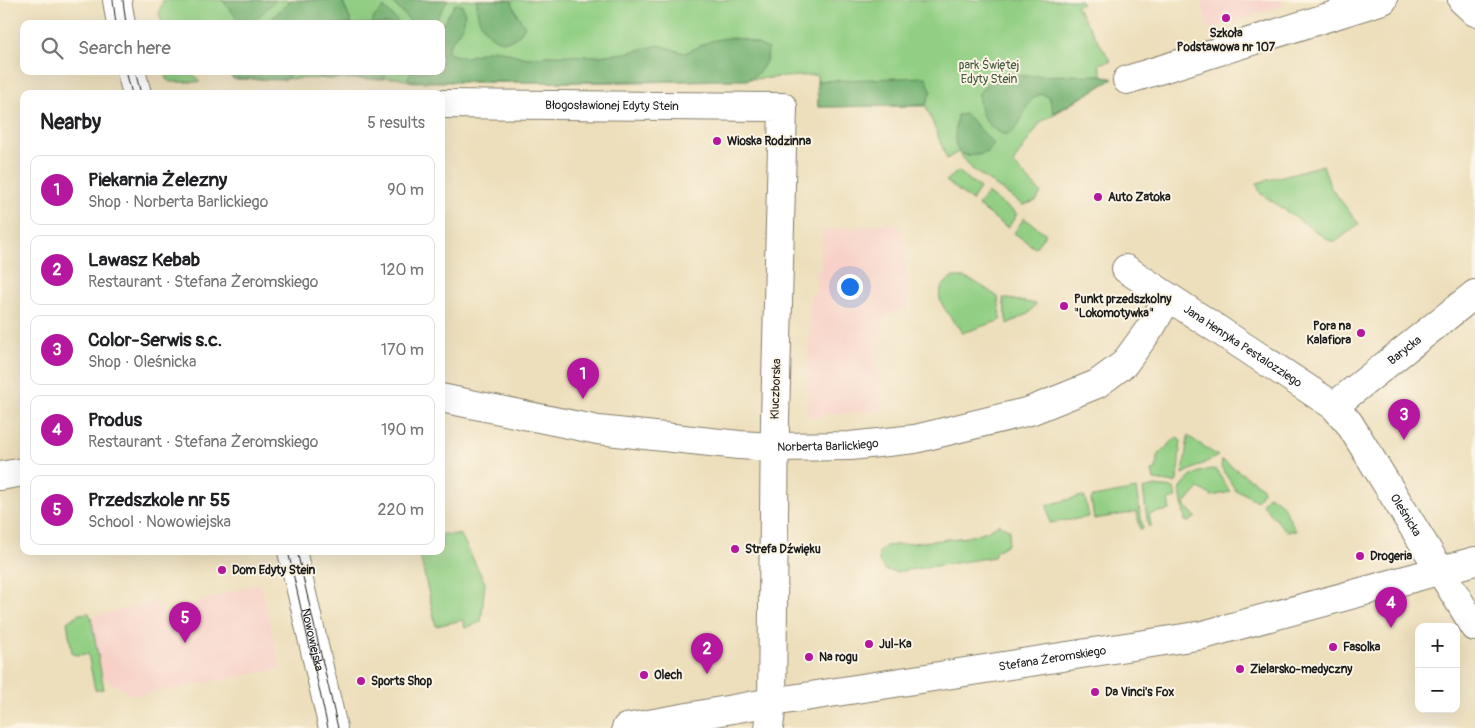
<!DOCTYPE html>
<html lang="en">
<head>
<meta charset="utf-8">
<style>
	:root { --surface:#fff; --page:#f2f2f2; --text:#202124; --muted:#757577; --line:#e0e0e0; --accent:#b5179e }
	body { margin:0; font-family:Pangolin,sans-serif; background:var(--page); color:var(--text) }
	.controls { position:absolute; right:15px; bottom:15px; display:grid; overflow:hidden; border-radius:10px; box-shadow:0 5px 20px #0002 }
	.controls button { width:45px; height:45px; display:grid; place-items:center; padding:0; border:0; border-bottom:1px solid var(--line); background:var(--surface); color:var(--text); font:25px sans-serif }
	.you { position:absolute; left:849px; top:286px; width:18px; height:18px; margin:-12px; border:4px solid #fff; border-radius:50%; background:#1a73e8; box-shadow:0 0 0 8px #1a73e833 }
	.badge { display:grid; place-items:center; width:32px; height:32px; border-radius:50%; background:var(--accent); color:#fff; font-size:16px; font-weight:700 }
	.pin { position:absolute; translate:-50% -41px; filter:drop-shadow(0 1px 2px #0008) }
	.pin::after { content:''; position:absolute; top:26px; width:18px; height:15px; background:inherit; clip-path:polygon(0 0,100% 0,50% 100%) }
	.list { margin:0; padding:0; list-style:none }
	h2 { display:flex; justify-content:space-between; align-items:center; height:65px; margin:0; padding:0 20px; font-size:21px }
	h2 small { font-size:16px; font-weight:400; color:var(--muted) }
	.list li { display:grid; grid-template-columns:32px 1fr auto; gap:15px; align-items:center; box-sizing:border-box; height:70px; margin:0 10px 10px; padding:0 10px; border:1px solid var(--line); border-radius:10px }
	.list b { display:block; font-size:19px; white-space:nowrap }
	.list p { margin:0; font-size:16px; white-space:nowrap; color:var(--muted) }
	.list em { font-size:16px; font-style:normal; color:var(--muted) }
	.icon { flex:none; width:28px; height:28px; fill:none; stroke:currentColor; stroke-width:2; stroke-linecap:round; stroke-linejoin:round }
	.map { position:relative; flex:none; width:1475px; height:728px; overflow:hidden }
	.search { position:absolute; background:var(--surface); box-shadow:0 5px 20px #0002; left:20px; top:20px; width:425px; height:55px; display:flex; align-items:center; gap:12px; box-sizing:border-box; padding:0 18px; border-radius:10px; color:var(--muted); font-size:19px }
	.panel { position:absolute; background:var(--surface); box-shadow:0 5px 20px #0002; left:20px; top:90px; width:425px; height:465px; border-radius:10px }
	.map>svg:first-child { display:block }
	.built { fill:#f7d1c8 }
	.green { fill:#92cf84; stroke:#577650 }
	.forest { fill:#75b272; stroke:#486747 }
	.lines { fill:none; stroke-linecap:round; stroke-linejoin:round }
	.minor-casing { stroke:#847e6c; stroke-width:30 }
	.minor { stroke:#fff; stroke-width:28 }
	.tram { stroke:#1c1c1c; stroke-width:1 }
	.poi-dot { fill:#b5179e; stroke:#fcf5e5; stroke-width:2 }
	.labels { text-anchor:middle; dominant-baseline:central; stroke-width:4; stroke-linejoin:round; paint-order:stroke }
	.poi-label { font-size:12px; font-weight:bold; fill:#1c1c1c; stroke:#fcf5e5; text-anchor:start }
	.park-label { font-size:12px; fill:#455b40; stroke:#fcf5e5 }
	.street-label { font-size:12px; fill:#1c1c1c; stroke:#fcf5e5 }
</style>
</head>
<body>
<div class="map">
<svg width="1475" height="728" viewBox="0 0 1475 728">
	<rect width="100%" height="100%" fill="#fcf5e5"/>
	<filter id="ink" filterUnits="userSpaceOnUse"><feTurbulence type="fractalNoise" baseFrequency=".02" numOctaves="2"/><feDisplacementMap in="SourceGraphic" scale="10" xChannelSelector="R" yChannelSelector="G"/><feConvolveMatrix kernelMatrix="1 2 1 2 8 2 1 2 1" color-interpolation-filters="sRGB"/></filter>
	<filter id="wash" filterUnits="userSpaceOnUse"><feTurbulence type="fractalNoise" baseFrequency=".0096" numOctaves="4" result="noise"/><feDisplacementMap in="SourceGraphic" scale="20" xChannelSelector="R" yChannelSelector="G"/><feGaussianBlur stdDeviation="1.12" result="paint"/><feColorMatrix in="noise" values="0 0 0 0 0 0 0 0 0 0 0 0 0 0 0 0 0 1.4 0 .05"/><feComposite in="paint" operator="in"/></filter>
	<g filter="url(#wash)">
		<rect width="100%" height="100%" fill="#eddfbc"/>
		<g class="built">
			<path d="M 1200,0 L 1282,0 L 1284,6 L 1209,29 Z"/>
			<path d="M 894,223 L 903,231 L 909,309 L 886,315 L 875,353 L 881,411 L 822,414 L 822,417 L 806,417 L 810,294 L 816,294 L 816,271 L 821,270 L 822,230 Z"/>
			<path d="M 260,582 L 281,669 L 134,696 L 102,677 L 91,617 L 157,601 L 162,614 Z"/>
		</g>
		<g class="green">
			<path d="M 163,0 L 1081,0 L 1082,3 L 1076,6 L 1111,61 L 1099,64 L 1102,75 L 1113,79 L 1041,122 L 1013,163 L 1041,193 L 1036,201 L 1023,205 L 973,170 L 958,152 L 947,159 L 926,106 L 818,107 L 817,75 C 683,85 548,82 413,82 L 396,78 L 237,79 L 233,79 L 228,71 L 441,71 L 441,24 L 162,24 L 159,12 Z"/>
			<path d="M 165,71 L 191,71 L 200,82 L 170,82 L 166,79 Z"/>
			<path d="M 1323,165 L 1331,188 L 1359,224 L 1337,241 L 1330,241 L 1260,193 L 1257,183 Z"/>
			<path d="M 958,171 L 980,188 L 972,201 L 946,181 Z"/>
			<path d="M 987,193 L 1017,214 L 1008,228 L 978,206 Z"/>
			<path d="M 1024,218 L 1046,234 L 1035,248 L 1014,233 Z"/>
			<path d="M 953,277 C 970,276 983,287 998,297 L 1001,320 L 962,333 L 959,326 L 955,324 C 943,305 928,293 953,277 Z"/>
			<path d="M 1003,298 L 1036,304 L 1028,314 L 1007,324 Z"/>
			<path d="M 1188,436 L 1218,456 L 1183,474 Z"/>
			<path d="M 1177,437 L 1181,441 L 1177,481 L 1175,483 L 1154,480 L 1152,471 L 1156,470 L 1157,456 Z"/>
			<path d="M 1222,460 L 1262,487 L 1263,491 L 1257,501 L 1241,492 L 1236,491 L 1221,467 Z"/>
			<path d="M 1212,469 L 1217,470 L 1230,492 L 1212,496 L 1199,488 L 1184,505 L 1196,517 L 1189,522 L 1185,521 L 1180,490 C 1186,477 1199,470 1212,469 Z"/>
			<path d="M 1155,486 L 1174,488 L 1176,498 L 1168,500 L 1170,510 L 1149,514 L 1151,526 L 1148,526 L 1143,489 Z"/>
			<path d="M 1136,489 L 1143,529 L 1140,529 L 1137,512 L 1094,519 L 1091,500 L 1093,497 Z"/>
			<path d="M 1269,495 L 1282,504 L 1296,531 L 1286,531 L 1262,504 Z"/>
			<path d="M 1082,496 L 1085,498 L 1089,517 L 1050,523 L 1047,505 Z"/>
			<path d="M 999,524 L 1010,530 L 1008,544 L 996,551 L 994,557 L 895,572 L 885,570 L 879,561 L 879,552 L 886,546 L 967,537 L 987,531 Z"/>
			<path d="M 441,534 L 461,535 L 485,583 L 481,622 L 465,628 L 463,620 L 436,626 L 419,551 L 441,551 Z"/>
			<path d="M 89,613 L 91,617 L 104,689 L 95,690 L 88,654 L 76,655 L 72,653 L 67,622 L 79,614 Z"/>
		</g>
		<g class="forest">
			<path d="M 222,0 L 276,0 L 251,24 L 242,24 Z"/>
			<path d="M 291,0 L 342,0 L 352,24 L 266,24 Z"/>
			<path d="M 390,0 L 448,0 L 433,24 L 413,24 Z"/>
			<path d="M 477,0 L 511,0 L 518,16 L 525,26 C 507,60 473,30 477,0 Z"/>
			<path d="M 455,4 L 462,5 C 472,24 452,35 447,51 L 453,55 L 466,57 L 494,49 L 527,58 L 554,55 L 597,56 L 626,53 L 659,45 L 684,53 C 692,51 698,46 706,43 C 729,34 747,38 768,49 C 768,64 760,74 747,80 L 544,82 L 409,81 L 408,77 L 412,71 L 441,71 L 441,27 Z"/>
			<path d="M 384,7 L 400,24 L 372,24 L 374,17 Z"/>
			<path d="M 228,71 L 287,71 L 289,76 L 286,80 L 237,79 L 233,79 Z"/>
			<path d="M 307,71 L 384,71 L 386,74 L 384,79 L 325,79 Z"/>
			<path d="M 1102,75 L 1113,79 L 1054,113 L 1049,97 L 1042,94 C 1020,99 1027,128 1006,135 C 986,128 978,114 979,93 L 994,76 Z"/>
			<path d="M 926,77 L 931,91 L 926,105 L 818,107 L 817,81 Z"/>
			<path d="M 966,114 L 994,144 L 986,153 C 950,163 954,142 957,115 Z"/>
		</g>
	</g>
	<g filter="url(#ink)">
		<g class="lines">
			<g class="minor-casing">
				<g id="minor">
					<path d="M 117,0 L 121,24"/>
					<path d="M 1462,0 L 1475,12"/>
					<path d="M 131,71 L 137,94"/>
					<path d="M 1127,80 L 1383,0"/>
					<path id="s1" d="M 441,104 L 783,107 L 775,420 L 772,702 L 769,728"/>
					<path id="s2" d="M 1126,269 L 1334,406 L 1349,423 L 1475,627"/>
					<path id="s3" d="M 441,398 L 598,430 L 739,445 L 775,447 L 850,446 L 915,439 L 1030,411 L 1097,384 L 1124,364 L 1151,327 L 1168,297"/>
					<path id="s4" d="M 1334,406 L 1475,294"/>
					<path d="M 0,476 L 24,472"/>
					<path id="s5" d="M 292,551 L 333,728"/>
					<path id="s6" d="M 626,728 L 772,702 L 1203,635 L 1475,561"/>
				</g>
			</g>
			<use href="#minor" class="minor"/>
			<g class="tram">
				<path d="M 113,0 L 116,24"/>
				<path d="M 123,0 L 126,24"/>
				<path d="M 126,71 L 132,94"/>
				<path d="M 135,71 L 141,94"/>
				<path d="M 288,551 L 328,728"/>
				<path d="M 297,551 L 338,728"/>
			</g>
		</g>
	</g>
	<g class="poi-dot">
		<circle cx="1226" cy="18" r="5"/>
		<circle cx="717" cy="141" r="5"/>
		<circle cx="1098" cy="197" r="5"/>
		<circle cx="1064" cy="306" r="5"/>
		<circle cx="1361" cy="333" r="5"/>
		<circle cx="735" cy="549" r="5"/>
		<circle cx="1360" cy="556" r="5"/>
		<circle cx="222" cy="570" r="5"/>
		<circle cx="869" cy="644" r="5"/>
		<circle cx="1333" cy="647" r="5"/>
		<circle cx="809" cy="657" r="5"/>
		<circle cx="1240" cy="669" r="5"/>
		<circle cx="644" cy="675" r="5"/>
		<circle cx="361" cy="681" r="5"/>
		<circle cx="1095" cy="692" r="5"/>
	</g>
	<g class="labels">
		<g class="poi-label">
			<text x="1226" y="33" text-anchor="middle">Szkoła<tspan x="1226" dy="14">Podstawowa nr 107</tspan></text>
			<text x="727" y="141">Wioska Rodzinna</text>
			<text x="1108" y="197">Auto Zatoka</text>
			<text x="1074" y="299">Punkt przedszkolny<tspan x="1074" dy="14">"Lokomotywka"</tspan></text>
			<text x="1351" y="326" text-anchor="end">Pora na<tspan x="1351" dy="14">Kalafiora</tspan></text>
			<text x="745" y="549">Strefa Dźwięku</text>
			<text x="1370" y="556">Drogeria</text>
			<text x="232" y="570">Dom Edyty Stein</text>
			<text x="879" y="644">Jul-Ka</text>
			<text x="1343" y="647">Fasolka</text>
			<text x="819" y="657">Na rogu</text>
			<text x="1250" y="669">Zielarsko-medyczny</text>
			<text x="654" y="675">Olech</text>
			<text x="371" y="681">Sports Shop</text>
			<text x="1105" y="692">Da Vinci's Fox</text>
		</g>
		<g class="park-label">
			<text x="989" y="65">park Świętej<tspan x="989" dy="14">Edyty Stein</tspan></text>
		</g>
		<g class="street-label">
			<text stroke="none"><textPath href="#s1" startOffset="171">Błogosławionej Edyty Stein</textPath></text>
			<text stroke="none"><textPath href="#s2" startOffset="140">Jana Henryka Pestalozziego</textPath></text>
			<text stroke="none"><textPath href="#s4" startOffset="90">Barycka</textPath></text>
			<text transform="translate(776 389) rotate(-88)">Kluczborska</text>
			<text stroke="none"><textPath href="#s3" startOffset="391">Norberta Barlickiego</textPath></text>
			<text stroke="none"><textPath href="#s2" startOffset="380">Oleśnicka</textPath></text>
			<text stroke="none"><textPath href="#s5" startOffset="91">Nowowiejska</textPath></text>
			<text stroke="none"><textPath href="#s6" startOffset="432">Stefana Żeromskiego</textPath></text>
		</g>
	</g>
</svg>
<div class="controls">
<button>+</button>
<button>−</button>
</div>
<div class="you"></div>
<div class="pin badge" style="left:583px;top:399px">1</div>
<div class="pin badge" style="left:707px;top:674px">2</div>
<div class="pin badge" style="left:1404px;top:440px">3</div>
<div class="pin badge" style="left:1391px;top:628px">4</div>
<div class="pin badge" style="left:185px;top:643px">5</div>
<div class="search"><svg class="icon" aria-label="search" viewBox="0 0 24 24"><circle cx="10" cy="10" r="6"/><path d="M15 15l6 6"/></svg>Search here</div>
<section class="panel">
<h2>Nearby<small>5 results</small></h2>
<ul class="list">
<li><span class="badge">1</span><div><b>Piekarnia Żelezny</b><p>Shop · Norberta Barlickiego</p></div><em>90 m</em></li>
<li><span class="badge">2</span><div><b>Lawasz Kebab</b><p>Restaurant · Stefana Żeromskiego</p></div><em>120 m</em></li>
<li><span class="badge">3</span><div><b>Color-Serwis s.c.</b><p>Shop · Oleśnicka</p></div><em>170 m</em></li>
<li><span class="badge">4</span><div><b>Produs</b><p>Restaurant · Stefana Żeromskiego</p></div><em>190 m</em></li>
<li><span class="badge">5</span><div><b>Przedszkole nr 55</b><p>School · Nowowiejska</p></div><em>220 m</em></li>
</ul>
</section>
</div>
</body>
</html>
